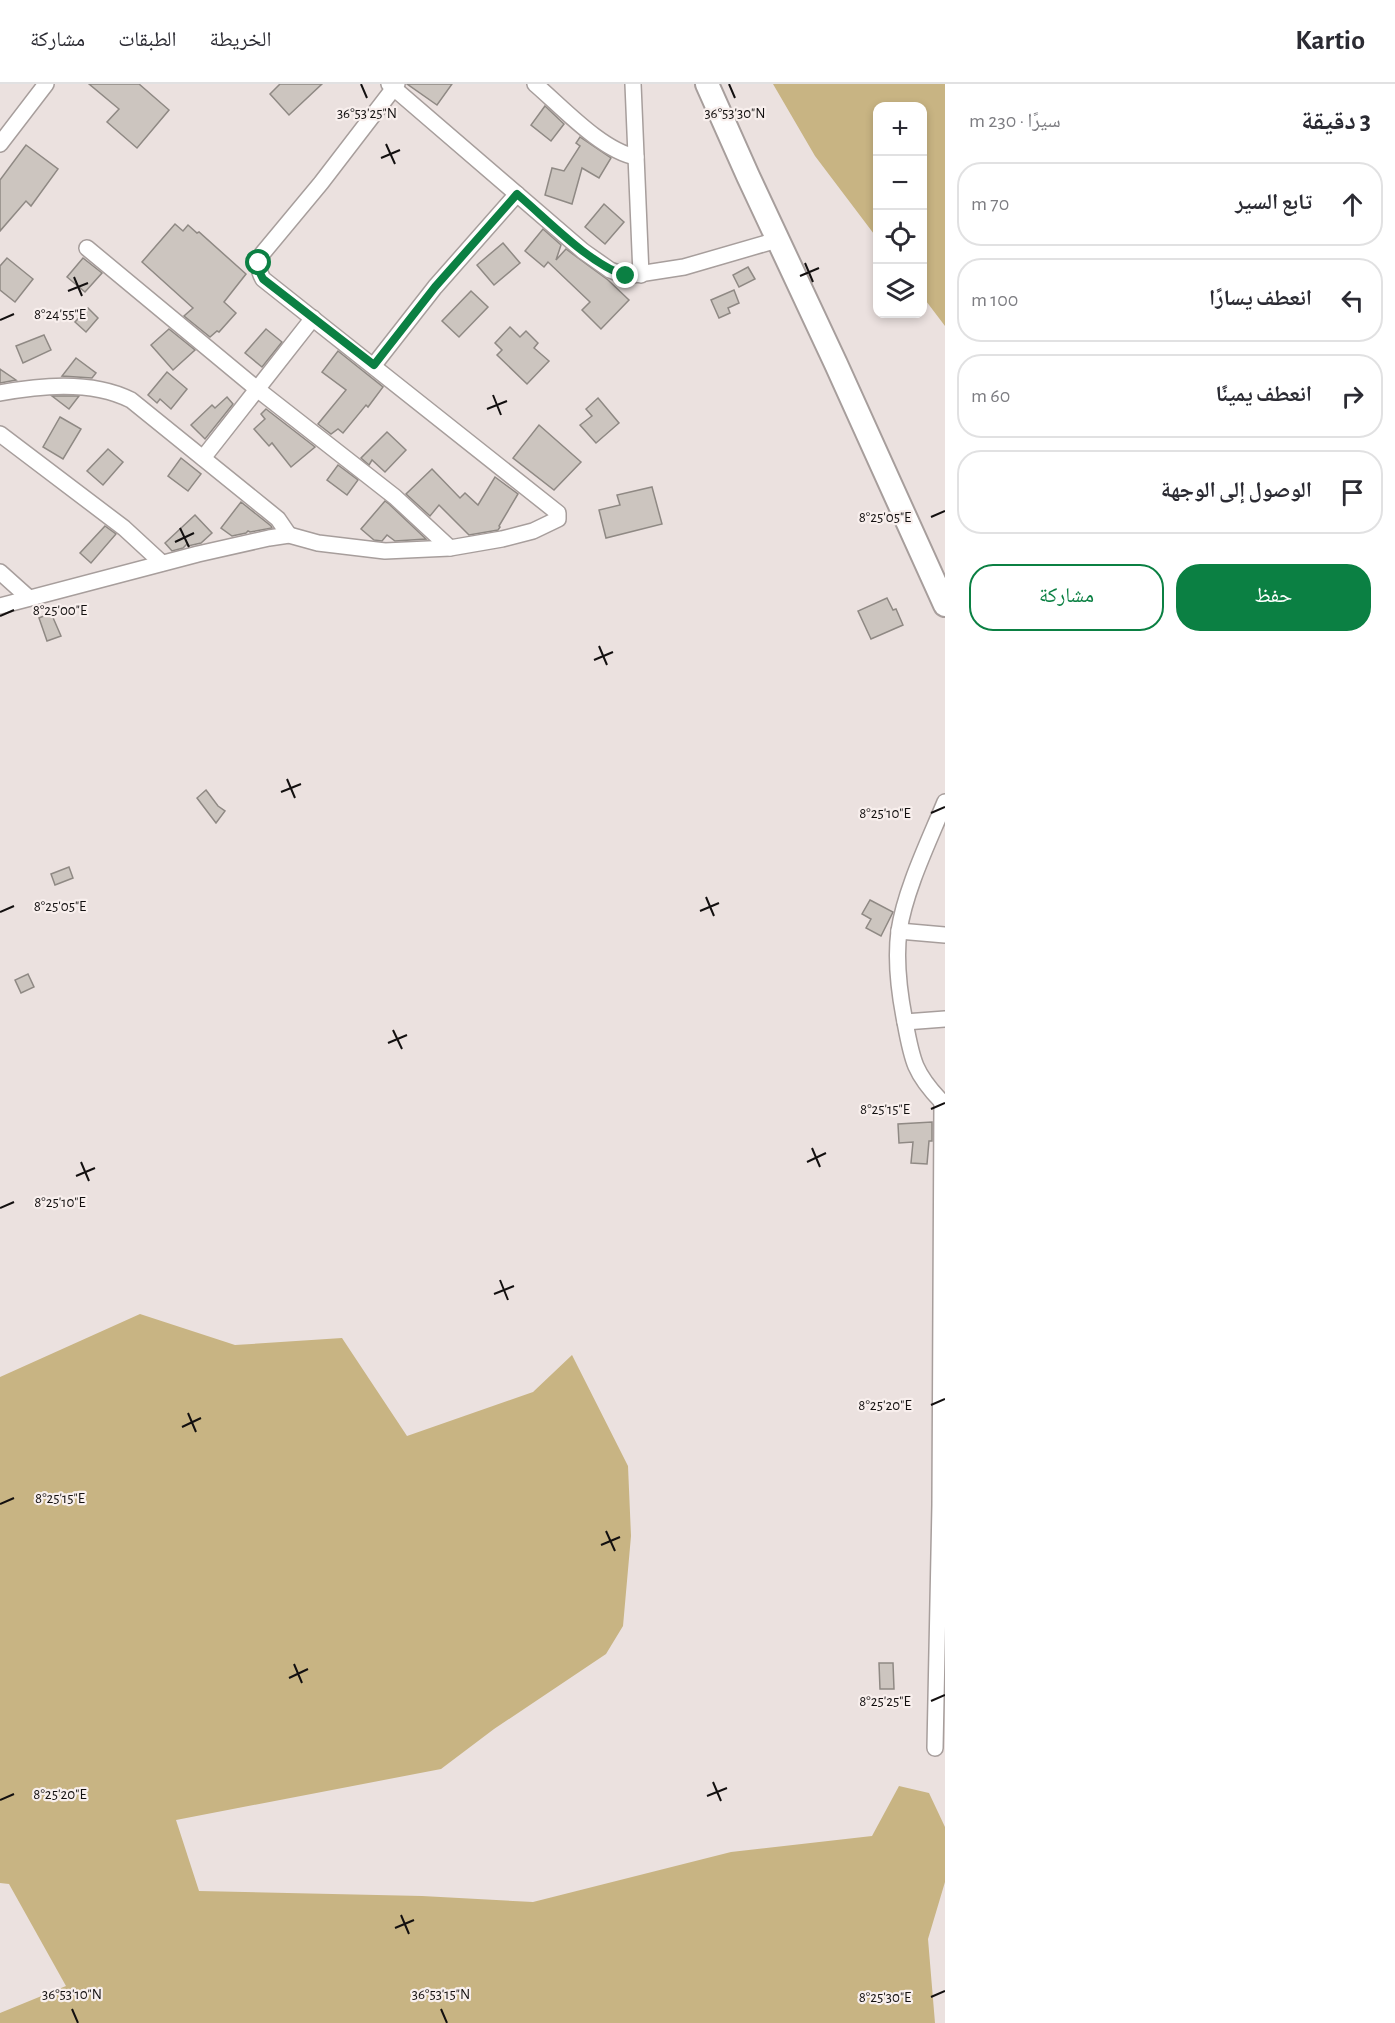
<!DOCTYPE html>
<html lang="ar">
<head>
<meta charset="utf-8">
<style>
	:root { --surface:#fff; --page:#f2f2f3; --text:#2b2b33; --muted:#7c7c81; --line:#e1e1e2; --accent:#0b8043 }
	body { margin:0; font-family:"Alegreya Sans","Noto Naskh Arabic",sans-serif; background:var(--page); color:var(--text); direction:rtl }
	.controls { position:absolute; right:18px; top:18px; display:grid; overflow:hidden; border-radius:12px; box-shadow:0 3px 9px #0003 }
	.controls button { width:54px; height:54px; display:grid; place-items:center; padding:0; border:0; border-bottom:2px solid var(--line); background:var(--surface); color:var(--text); font:30px sans-serif }
	.stop { position:absolute; width:18px; height:18px; margin:-14px; border:4px solid #0b8043; border-radius:50%; background:#fff }
	.stop.end { background:#0b8043; border-color:#fff; box-shadow:0 2px 6px #0008 }
	.list { margin:0; padding:0; list-style:none }
	h2 { display:flex; justify-content:space-between; align-items:center; height:78px; margin:0; padding:0 24px; font-size:26px }
	h2 small { font-size:20px; font-weight:400; color:var(--muted) }
	.list li { display:grid; grid-template-columns:39px 1fr auto; gap:18px; align-items:center; box-sizing:border-box; height:84px; margin:0 12px 12px; padding:0 12px; border:2px solid var(--line); border-radius:24px }
	.list b { display:block; font-size:22px; white-space:nowrap }
	.list em { font-size:20px; font-style:normal; color:var(--muted) }
	.actions { display:flex; gap:12px; padding:18px 24px }
	.actions a { flex:1; padding:14px 0; border:2px solid var(--accent); border-radius:24px; text-align:center; font-size:21px; color:var(--accent) }
	.actions .main { background:var(--accent); color:#fff }
	.icon { flex:none; width:33px; height:33px; fill:none; stroke:currentColor; stroke-width:2; stroke-linecap:round; stroke-linejoin:round }
	.map { position:relative; flex:none; width:945px; height:1939px; overflow:hidden; direction:ltr }
	header { display:flex; align-items:center; gap:36px; box-sizing:border-box; height:84px; padding:0 30px; background:var(--surface); border-bottom:2px solid var(--line) }
	header strong { font-size:28px }
	nav { display:flex; gap:33px; margin-inline-start:auto; font-size:21px }
	main { display:flex }
	aside { flex:1; background:var(--surface) }
	.map>svg:first-child { display:block }
	.green { fill:#c8b483 }
	.building { fill:#ccc5bf; stroke:#8f8984; stroke-width:1.5 }
	.lines { fill:none; stroke-linecap:round; stroke-linejoin:round }
	.minor-casing { stroke:#a79e9c; stroke-width:18 }
	.secondary-casing { stroke:#a79e9c; stroke-width:26 }
	.minor { stroke:#fff; stroke-width:15 }
	.secondary { stroke:#fff; stroke-width:22 }
	.route { stroke:#0b8043; stroke-width:8 }
	.ticks { fill:none; stroke:#131010; stroke-width:2 }
	.ticks-label { font-size:15px; text-anchor:middle; fill:#131010; stroke:#f8efed; stroke-width:4.5; stroke-linejoin:round; paint-order:stroke }
</style>
</head>
<body>
<header>
<strong>Kartio</strong>
<nav><a>الخريطة</a><a>الطبقات</a><a>مشاركة</a></nav>
</header>
<main>
<aside>
<h2>3 دقيقة<small>سيرًا · 230 m</small></h2>
<ul class="list">
<li><svg class="icon" aria-label="ahead" viewBox="0 0 24 24"><path d="M12 20V5M6 11l6-6 6 6"/></svg><div><b>تابع السير</b></div><em>70 m</em></li>
<li><svg class="icon" aria-label="left" viewBox="0 0 24 24"><path d="M17 20v-9H6M10 6l-5 5 5 5"/></svg><div><b>انعطف يسارًا</b></div><em>100 m</em></li>
<li><svg class="icon" aria-label="right" viewBox="0 0 24 24"><path d="M7 20v-9h11M14 6l5 5-5 5"/></svg><div><b>انعطف يمينًا</b></div><em>60 m</em></li>
<li><svg class="icon" aria-label="arrive" viewBox="0 0 24 24"><path d="M6 21V4h12l-3 4 3 4H6"/></svg><div><b>الوصول إلى الوجهة</b></div></li>
</ul>
<div class="actions"><a class="main">حفظ</a><a>مشاركة</a></div>
</aside>
<div class="map">
<svg width="945" height="1939" viewBox="0 0 945 1939">
	<rect width="100%" height="100%" fill="#ebe1df"/>
	<g class="green">
		<path d="M 773,0 L 945,0 L 945,242 L 923,213 L 922,22 L 878,22 L 877,154 L 815,72 Z"/>
		<path d="M 140,1230 L 235,1261 L 342,1254 L 407,1352 L 533,1308 L 572,1271 L 628,1382 L 631,1452 L 623,1542 L 606,1570 L 494,1645 L 441,1685 L 176,1736 L 199,1807 L 422,1812 L 533,1818 L 731,1768 L 872,1752 L 899,1702 L 929,1709 L 945,1743 L 945,1798 L 928,1855 L 935,1939 L 0,1939 L 0,1929 L 66,1902 L 9,1800 L 0,1799 L 0,1293 Z"/>
	</g>
	<g class="building">
		<path d="M 89,0 L 139,0 L 169,26 L 137,64 L 107,38 L 119,25 Z"/>
		<path d="M 280,0 L 322,0 L 289,31 L 270,10 Z"/>
		<path d="M 407,0 L 452,0 L 437,21 Z"/>
		<path d="M 545,22 L 564,40 L 551,57 L 531,41 Z"/>
		<path d="M 580,53 L 611,74 L 599,94 L 582,84 L 572,120 L 545,111 L 552,84 L 564,87 L 580,62 L 576,59 Z"/>
		<path d="M 26,61 L 58,85 L 31,122 L 26,117 L 0,147 L 0,96 Z"/>
		<path d="M 604,120 L 624,138 L 605,160 L 585,143 Z"/>
		<path d="M 175,140 L 183,147 L 188,141 L 197,149 L 199,148 L 246,190 L 224,218 L 236,229 L 219,248 L 217,247 L 210,253 L 184,232 L 193,224 L 142,178 Z"/>
		<path d="M 543,145 L 561,161 L 556,176 L 566,165 L 608,196 L 629,216 L 601,245 L 582,226 L 590,218 L 548,178 L 544,183 L 525,167 Z"/>
		<path d="M 503,159 L 520,179 L 494,201 L 477,181 Z"/>
		<path d="M 7,174 L 33,195 L 15,218 L 0,206 L 0,182 Z"/>
		<path d="M 83,174 L 102,189 L 85,208 L 67,193 Z"/>
		<path d="M 748,183 L 755,195 L 739,203 L 733,191 Z"/>
		<path d="M 734,206 L 739,219 L 728,224 L 730,229 L 719,234 L 711,216 Z"/>
		<path d="M 471,207 L 488,223 L 459,253 L 442,237 Z"/>
		<path d="M 88,224 L 98,234 L 86,248 L 75,238 Z"/>
		<path d="M 510,243 L 520,253 L 526,247 L 538,259 L 534,264 L 549,277 L 527,300 L 497,271 L 502,266 L 495,259 Z"/>
		<path d="M 169,245 L 195,266 L 173,286 L 151,261 Z"/>
		<path d="M 266,245 L 282,258 L 262,283 L 245,269 Z"/>
		<path d="M 44,251 L 51,266 L 23,279 L 16,262 Z"/>
		<path d="M 338,267 L 383,303 L 368,323 L 366,321 L 343,349 L 338,345 L 331,350 L 318,340 L 346,306 L 322,288 Z"/>
		<path d="M 76,274 L 96,289 L 92,294 L 62,292 Z"/>
		<path d="M 0,285 L 16,296 L 0,299 Z"/>
		<path d="M 167,288 L 187,305 L 171,325 L 160,315 L 157,319 L 148,311 Z"/>
		<path d="M 52,312 L 79,312 L 69,325 Z"/>
		<path d="M 227,313 L 233,320 L 205,355 L 191,341 L 212,321 L 215,324 Z"/>
		<path d="M 598,314 L 619,339 L 596,359 L 580,341 L 592,332 L 586,325 Z"/>
		<path d="M 266,325 L 315,363 L 291,383 L 272,359 L 269,362 L 254,345 L 265,335 L 261,330 Z"/>
		<path d="M 60,333 L 81,345 L 63,375 L 43,363 Z"/>
		<path d="M 539,341 L 581,378 L 554,406 L 513,374 Z"/>
		<path d="M 387,348 L 406,366 L 385,388 L 372,376 L 369,381 L 361,374 Z"/>
		<path d="M 108,365 L 123,378 L 103,401 L 87,387 Z"/>
		<path d="M 181,374 L 201,390 L 188,407 L 168,392 Z"/>
		<path d="M 338,381 L 358,396 L 347,411 L 327,396 Z"/>
		<path d="M 432,385 L 460,414 L 465,409 L 478,421 L 495,393 L 518,410 L 499,442 L 500,443 L 498,446 L 469,451 L 439,421 L 430,432 L 406,410 Z"/>
		<path d="M 652,403 L 662,440 L 606,454 L 599,426 L 620,421 L 617,411 Z"/>
		<path d="M 385,417 L 389,420 L 426,455 L 395,457 L 387,451 L 382,457 L 374,456 L 361,445 Z"/>
		<path d="M 241,418 L 271,442 L 272,444 L 250,448 L 248,447 L 246,449 L 232,452 L 221,444 Z"/>
		<path d="M 195,431 L 212,449 L 201,459 L 188,462 L 187,460 L 183,464 L 172,467 L 165,459 Z"/>
		<path d="M 105,442 L 116,450 L 91,479 L 80,469 Z"/>
		<path d="M 887,514 L 893,526 L 896,525 L 903,541 L 871,555 L 858,527 Z"/>
		<path d="M 51,529 L 61,552 L 47,557 L 39,534 Z"/>
		<path d="M 206,706 L 218,722 L 225,727 L 216,739 L 197,714 Z"/>
		<path d="M 69,783 L 73,794 L 55,801 L 51,790 Z"/>
		<path d="M 870,816 L 893,828 L 881,852 L 866,844 L 871,835 L 862,830 Z"/>
		<path d="M 28,890 L 34,903 L 21,909 L 15,896 Z"/>
		<path d="M 932,1038 L 932,1057 L 929,1057 L 927,1080 L 911,1079 L 913,1058 L 899,1059 L 898,1040 Z"/>
		<path d="M 879,1579 L 893,1579 L 894,1605 L 880,1605 Z"/>
	</g>
	<g class="lines">
		<g class="minor-casing">
			<g id="minor">
				<path d="M 389,0 L 583,167 L 610,186 L 626,192 L 684,183 L 777,156"/>
				<path d="M 535,0 C 562,23 602,67 636,73"/>
				<path d="M 633,0 L 641,191"/>
				<path d="M 0,60 L 46,0"/>
				<path d="M 87,164 L 257,305 L 395,413 L 450,464"/>
				<path d="M 374,281 L 435,203 L 517,110"/>
				<path d="M 0,309 C 41,301 92,296 131,316 L 267,426 L 278,435 L 289,451"/>
				<path d="M 0,350 L 124,444 L 162,479"/>
				<path d="M 203,374 L 313,234"/>
				<path d="M 0,488 L 29,514"/>
				<path d="M 0,522 L 198,470 L 269,454 L 289,451 L 318,459 L 385,467 L 450,464 L 502,455 L 533,447 L 558,435 L 558,429 L 263,195 C 258,186 257,179 262,170 L 321,99 L 397,0"/>
				<path d="M 899,847 L 945,851"/>
				<path d="M 905,938 L 945,935"/>
				<path d="M 942,1018 C 914,989 912,976 905,938 C 899,908 895,877 899,847 C 905,806 929,757 945,718"/>
				<path d="M 935,1664 L 940,1421 L 942,1018 L 945,1019"/>
			</g>
		</g>
		<g class="secondary-casing">
			<path id="secondary" d="M 707,0 L 748,92 L 836,280 L 945,521"/>
		</g>
		<use href="#minor" class="minor"/>
		<use href="#secondary" class="secondary"/>
	</g>
	<g class="lines">
		<path class="route" d="M 259,179 L 260,189 L 263,195 L 374,281 L 435,203 L 517,110 C 549,137 588,179 626,192"/>
	</g>
	<path class="ticks" d="M 361,0 L 367,14M 729,0 L 735,14M 386,60 L 395,80M 381,74 L 400,66M 805,179 L 813,198M 800,192 L 819,184M 74,193 L 82,212M 68,207 L 88,199M 0,236 L 14,230M 493,311 L 501,331M 487,325 L 507,317M 931,433 L 945,427M 180,444 L 189,463M 175,458 L 194,449M 0,532 L 14,526M 599,562 L 607,581M 594,576 L 613,568M 287,695 L 295,714M 281,708 L 301,700M 931,729 L 945,723M 706,813 L 714,832M 700,827 L 719,819M 0,828 L 14,822M 393,946 L 402,965M 388,959 L 407,951M 931,1025 L 945,1019M 812,1064 L 820,1083M 81,1078 L 89,1097M 807,1078 L 826,1069M 76,1092 L 95,1084M 0,1124 L 14,1118M 500,1196 L 508,1216M 494,1210 L 514,1202M 931,1321 L 945,1315M 188,1329 L 196,1348M 182,1343 L 201,1334M 0,1420 L 14,1414M 606,1447 L 615,1467M 601,1461 L 620,1453M 294,1580 L 302,1599M 289,1594 L 308,1585M 931,1617 L 945,1611M 713,1698 L 721,1717M 707,1712 L 727,1704M 0,1716 L 14,1710M 401,1831 L 409,1850M 395,1844 L 414,1836M 931,1913 L 945,1907M 72,1925 L 78,1939M 441,1925 L 447,1939"/>
	<g class="ticks-label">
		<text x="367" y="34">36°53'25"N</text>
		<text x="735" y="34">36°53'30"N</text>
		<text x="60" y="235">8°24'55"E</text>
		<text x="885" y="438">8°25'05"E</text>
		<text x="60" y="531">8°25'00"E</text>
		<text x="885" y="734">8°25'10"E</text>
		<text x="60" y="827">8°25'05"E</text>
		<text x="885" y="1030">8°25'15"E</text>
		<text x="60" y="1123">8°25'10"E</text>
		<text x="885" y="1326">8°25'20"E</text>
		<text x="60" y="1419">8°25'15"E</text>
		<text x="885" y="1622">8°25'25"E</text>
		<text x="60" y="1715">8°25'20"E</text>
		<text x="72" y="1915">36°53'10"N</text>
		<text x="441" y="1915">36°53'15"N</text>
		<text x="885" y="1918">8°25'30"E</text>
	</g>
</svg>
<div class="controls">
<button>+</button>
<button>−</button>
<button><svg class="icon" aria-label="locate" viewBox="0 0 24 24"><circle cx="12" cy="12" r="6"/><path d="M12 2v4M12 18v4M2 12h4M18 12h4"/></svg></button>
<button><svg class="icon" aria-label="layers" viewBox="0 0 24 24"><path d="M12 4l9 5-9 5-9-5zM3 14l9 5 9-5"/></svg></button>
</div>
<div class="stop" style="left:259px;top:179px"></div>
<div class="stop end" style="left:626px;top:192px"></div>
</div>
</main>
</body>
</html>
